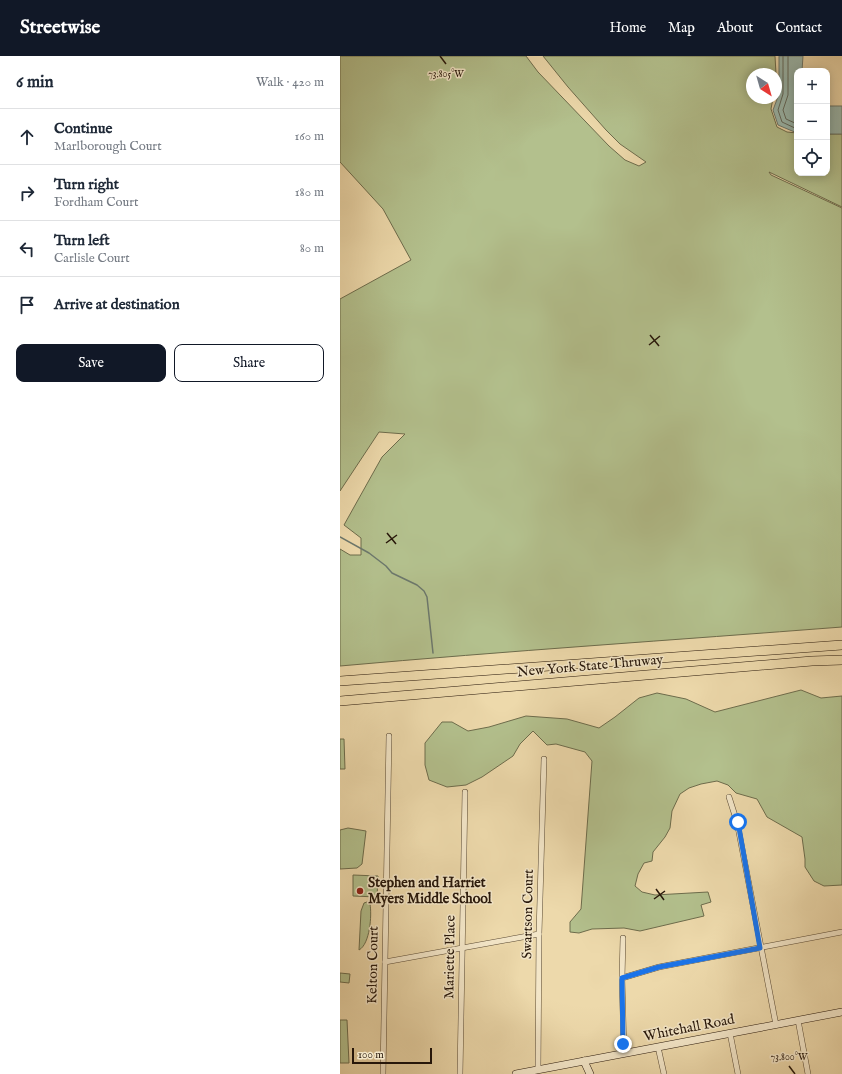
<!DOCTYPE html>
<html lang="en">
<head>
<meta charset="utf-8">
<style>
	:root { --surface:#fff; --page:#f6f6f7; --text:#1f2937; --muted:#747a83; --line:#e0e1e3; --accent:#111827 }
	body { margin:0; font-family:"IM FELL English",serif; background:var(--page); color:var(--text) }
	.controls { position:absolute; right:12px; top:12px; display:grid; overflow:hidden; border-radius:8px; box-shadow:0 2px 10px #0003 }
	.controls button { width:36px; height:36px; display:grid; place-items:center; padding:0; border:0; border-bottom:1px solid var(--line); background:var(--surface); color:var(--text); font:20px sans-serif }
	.compass { position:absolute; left:406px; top:12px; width:36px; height:36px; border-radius:50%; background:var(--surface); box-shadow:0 2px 10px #0003; rotate:143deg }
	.scale { position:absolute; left:12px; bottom:10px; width:80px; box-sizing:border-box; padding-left:4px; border:2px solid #27170a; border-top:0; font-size:11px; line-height:14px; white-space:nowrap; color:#27170a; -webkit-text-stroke:3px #f3e6c8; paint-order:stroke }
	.stop { position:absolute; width:12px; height:12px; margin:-9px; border:3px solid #1a73e8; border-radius:50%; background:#fff }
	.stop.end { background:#1a73e8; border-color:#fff; box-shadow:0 1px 4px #0008 }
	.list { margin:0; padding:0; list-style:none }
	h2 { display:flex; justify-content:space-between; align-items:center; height:52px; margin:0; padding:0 16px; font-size:17px }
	h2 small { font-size:13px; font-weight:400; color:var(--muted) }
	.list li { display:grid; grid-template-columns:26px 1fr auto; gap:12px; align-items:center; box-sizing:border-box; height:56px; padding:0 16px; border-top:1px solid var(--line) }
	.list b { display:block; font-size:15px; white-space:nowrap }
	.list p { margin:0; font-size:13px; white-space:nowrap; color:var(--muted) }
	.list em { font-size:13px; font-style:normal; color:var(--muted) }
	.actions { display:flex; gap:8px; padding:12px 16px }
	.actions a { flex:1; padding:9px 0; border:1px solid var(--accent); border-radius:8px; text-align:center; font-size:14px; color:var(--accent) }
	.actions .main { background:var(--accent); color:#fff }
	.icon { flex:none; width:22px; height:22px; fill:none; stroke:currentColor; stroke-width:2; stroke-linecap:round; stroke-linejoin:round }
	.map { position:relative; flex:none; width:502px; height:1018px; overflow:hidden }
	header { display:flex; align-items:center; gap:24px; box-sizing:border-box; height:56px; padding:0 20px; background:var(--accent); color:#fff }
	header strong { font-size:19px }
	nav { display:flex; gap:22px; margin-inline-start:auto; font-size:14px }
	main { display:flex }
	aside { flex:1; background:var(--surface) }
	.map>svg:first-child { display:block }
	.green { fill:#b3c08d; stroke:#6d6c4c }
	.water { fill:#9ab9af; stroke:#6c786d }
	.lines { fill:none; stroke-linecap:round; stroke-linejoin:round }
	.shore { stroke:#60685c; stroke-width:1 }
	.stream { stroke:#6c786d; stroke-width:1.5 }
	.street-casing { stroke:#584832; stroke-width:6 }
	.secondary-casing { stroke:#27170a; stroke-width:8 }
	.highway-casing { stroke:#27170a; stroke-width:10 }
	.street { stroke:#f3e6c8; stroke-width:5 }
	.secondary { stroke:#f3e6c8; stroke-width:7 }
	.highway { stroke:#edd9ab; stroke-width:9 }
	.route { stroke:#1a73e8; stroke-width:5 }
	.ticks { fill:none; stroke:#27170a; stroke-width:1.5 }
	.poi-dot { fill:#8f2418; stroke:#f3e6c8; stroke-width:1.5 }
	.labels { text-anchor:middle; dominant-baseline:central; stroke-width:3; stroke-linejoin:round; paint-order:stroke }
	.street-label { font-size:14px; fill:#27170a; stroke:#f3e6c8 }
	.poi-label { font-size:14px; font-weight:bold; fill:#27170a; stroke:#f3e6c8; text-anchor:start }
	.ticks-label { font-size:10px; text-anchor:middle; fill:#27170a; stroke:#f3e6c8; stroke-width:3; stroke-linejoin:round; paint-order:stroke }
</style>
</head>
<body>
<header>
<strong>Streetwise</strong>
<nav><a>Home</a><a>Map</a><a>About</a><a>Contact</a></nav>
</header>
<main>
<aside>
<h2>6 min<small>Walk · 420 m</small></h2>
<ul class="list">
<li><svg class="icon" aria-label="ahead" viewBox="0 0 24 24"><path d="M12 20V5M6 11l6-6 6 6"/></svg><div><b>Continue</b><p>Marlborough Court</p></div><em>160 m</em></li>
<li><svg class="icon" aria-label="right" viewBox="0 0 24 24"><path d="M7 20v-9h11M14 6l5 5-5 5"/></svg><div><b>Turn right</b><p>Fordham Court</p></div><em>180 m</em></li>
<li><svg class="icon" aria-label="left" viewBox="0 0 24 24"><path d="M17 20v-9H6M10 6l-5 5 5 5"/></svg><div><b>Turn left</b><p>Carlisle Court</p></div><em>80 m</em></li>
<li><svg class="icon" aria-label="arrive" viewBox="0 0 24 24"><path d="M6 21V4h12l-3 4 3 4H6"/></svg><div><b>Arrive at destination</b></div></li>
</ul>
<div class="actions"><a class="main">Save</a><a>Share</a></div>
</aside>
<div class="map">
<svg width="502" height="1018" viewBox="0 0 502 1018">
	<rect width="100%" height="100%" fill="#edd9ab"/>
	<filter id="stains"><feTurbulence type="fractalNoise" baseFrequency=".005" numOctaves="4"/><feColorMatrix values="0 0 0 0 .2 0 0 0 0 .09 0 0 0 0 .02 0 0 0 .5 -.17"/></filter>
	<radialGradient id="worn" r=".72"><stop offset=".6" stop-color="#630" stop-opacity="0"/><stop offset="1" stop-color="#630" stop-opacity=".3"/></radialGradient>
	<g class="green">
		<path d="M 0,0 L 186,0 L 198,16 L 269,90 L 285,104 L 299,110 L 306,106 L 280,88 L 266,74 L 228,31 L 203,0 L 435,0 L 436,18 L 412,18 L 412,42 L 433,42 L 431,53 L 437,71 L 447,76 L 457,77 L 457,117 L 487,117 L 487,78 L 502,78 L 502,151 L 429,116 L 431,119 L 502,152 L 502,571 C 335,584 167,595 0,610 L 0,493 L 10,499 L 21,499 L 21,482 L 4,469 L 42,401 L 65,378 L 39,376 L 0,435 L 0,243 L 71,204 L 43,153 L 0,106 Z"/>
		<path d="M 461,634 L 481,642 L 502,640 L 502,829 L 484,830 L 474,825 L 465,811 L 465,803 L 462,781 L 427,761 L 417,743 L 396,737 L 388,729 L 377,725 L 361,728 L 349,732 L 340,738 L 332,755 L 330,772 L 325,781 L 313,796 L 312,805 L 304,807 L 298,818 L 295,830 L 302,836 L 315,839 L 368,836 L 371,846 L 361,849 L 364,860 L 300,875 L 284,872 L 252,873 L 239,877 L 230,876 L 230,866 L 241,853 L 252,705 L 245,696 L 216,688 L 207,689 L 193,675 L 180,688 L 173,700 L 142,721 L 126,729 L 107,731 L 89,724 L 85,709 L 85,687 L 102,666 L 112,666 L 128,675 L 149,671 L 186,660 L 227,663 L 259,672 L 275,661 L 299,642 L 317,637 L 346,643 L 375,656 Z"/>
		<path d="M 0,683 L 4,683 L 5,713 L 0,713 Z"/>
		<path d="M 8,772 L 26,775 L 22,808 L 17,812 L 0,813 L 0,774 Z"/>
		<path d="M 13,819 L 38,820 L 37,841 L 13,840 Z"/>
		<path d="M 27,846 L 30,848 C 32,859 30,888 19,894 L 21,855 L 24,847 Z"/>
		<path d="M 0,917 L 10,918 L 9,927 L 0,926 Z"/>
		<path d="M 0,964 L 7,964 L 9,1007 L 0,1007 Z"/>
	</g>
	<g class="water">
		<path d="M 439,0 L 463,0 L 462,15 L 457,15 L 457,77 L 438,69 L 433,54 L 439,38 Z"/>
		<rect x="487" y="50" width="15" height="28"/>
	</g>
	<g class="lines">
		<g class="shore">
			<path d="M 443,0 L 443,38 L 438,54 L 442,66 L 457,73"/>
			<path d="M 448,0 L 448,39 L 443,54 L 446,63 L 457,68"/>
		</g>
		<path class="stream" d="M 0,481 L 29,497 L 46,510 L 52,517 L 77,529 L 84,535 L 87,541 L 93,597"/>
		<g class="street-casing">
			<g id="street">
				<path d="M 389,741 L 397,766 L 436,969"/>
				<path d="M 283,882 L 282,922 L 284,997"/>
				<path d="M 45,906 L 199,878"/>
				<path d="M 282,922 L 319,911 L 502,876"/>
				<path d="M 458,964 L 468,1018"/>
				<path d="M 390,977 L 398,1018"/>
				<path d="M 318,991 L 324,1018"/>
				<path d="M 198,1014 L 199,878 L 204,703"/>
				<path d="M 43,1018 L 49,680"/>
				<path d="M 120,1018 L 125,736"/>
			</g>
		</g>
		<g class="secondary-casing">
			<g id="secondary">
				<path d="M 244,1005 L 250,1018"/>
				<path d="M 176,1018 L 502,956"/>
			</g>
		</g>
		<g class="highway-casing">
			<g id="highway">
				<path d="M 0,625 L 502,589"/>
				<path d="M 0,645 L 472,605 L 502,604"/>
			</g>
		</g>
		<use href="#street" class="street"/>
		<use href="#secondary" class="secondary"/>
		<use href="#highway" class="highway"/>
	</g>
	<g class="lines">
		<path class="route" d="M 283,988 L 282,922 L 319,911 L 420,892 L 398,766"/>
	</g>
	<path class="ticks" d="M 100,0 L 106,8M 310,279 L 319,290M 309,289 L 320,280M 47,477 L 56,488M 46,487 L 57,479M 316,833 L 324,844M 314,843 L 325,835M 449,1010 L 455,1018"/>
	<circle class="poi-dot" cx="20" cy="835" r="4"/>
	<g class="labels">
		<g class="street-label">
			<text transform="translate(250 610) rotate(-5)">New York State Thruway</text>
			<text transform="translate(188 858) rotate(-89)">Swartson Court</text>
			<text transform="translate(110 901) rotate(-89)">Mariette Place</text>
			<text transform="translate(33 909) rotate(-89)">Kelton Court</text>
			<text transform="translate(349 972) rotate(-11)">Whitehall Road</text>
		</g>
		<g class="poi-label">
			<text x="28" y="827">Stephen and Harriet<tspan x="28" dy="16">Myers Middle School</tspan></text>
		</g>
	</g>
	<g class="ticks-label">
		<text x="106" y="21">73.805°W</text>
		<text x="449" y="1004">73.800°W</text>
	</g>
	<rect width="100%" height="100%" filter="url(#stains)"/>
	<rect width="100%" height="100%" fill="url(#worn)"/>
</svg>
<div class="controls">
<button>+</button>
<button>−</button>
<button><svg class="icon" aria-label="locate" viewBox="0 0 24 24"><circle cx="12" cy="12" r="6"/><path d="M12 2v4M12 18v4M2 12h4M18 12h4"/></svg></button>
</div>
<svg class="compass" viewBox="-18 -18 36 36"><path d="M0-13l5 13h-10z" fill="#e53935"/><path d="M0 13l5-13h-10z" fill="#747a83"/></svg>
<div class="scale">100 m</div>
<div class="stop" style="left:398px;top:766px"></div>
<div class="stop end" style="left:283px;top:988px"></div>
</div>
</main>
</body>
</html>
